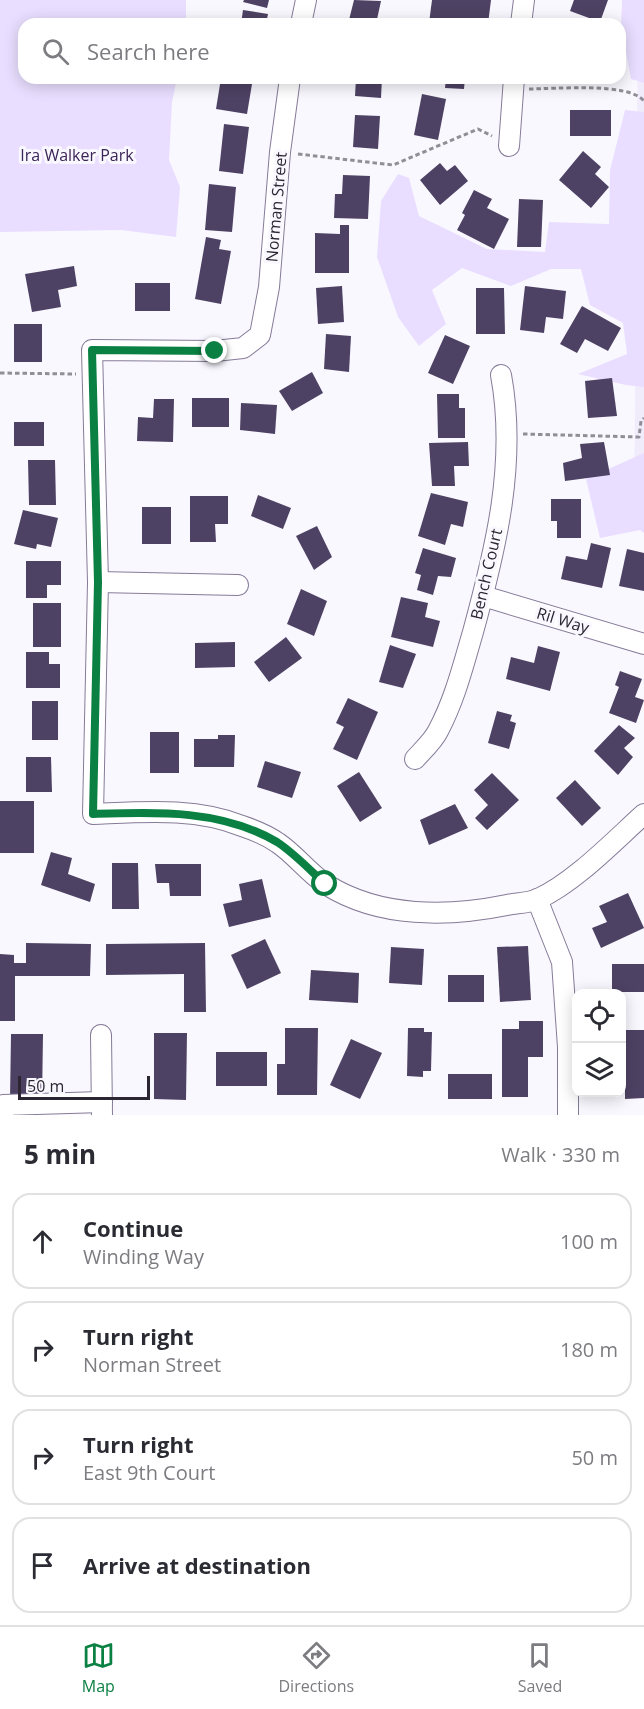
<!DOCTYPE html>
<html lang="en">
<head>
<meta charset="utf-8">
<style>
	:root { --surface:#fff; --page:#f7f7f7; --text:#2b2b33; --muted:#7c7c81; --line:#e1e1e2; --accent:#0b8043 }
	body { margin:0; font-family:"Open Sans",sans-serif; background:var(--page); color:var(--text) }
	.controls { position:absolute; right:18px; bottom:18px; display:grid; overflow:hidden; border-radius:12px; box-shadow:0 3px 15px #0003 }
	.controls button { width:54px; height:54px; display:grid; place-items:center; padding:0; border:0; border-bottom:2px solid var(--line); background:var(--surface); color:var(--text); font:30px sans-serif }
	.scale { position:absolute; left:18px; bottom:15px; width:132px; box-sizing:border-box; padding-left:6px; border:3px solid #2b2632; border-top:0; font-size:16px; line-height:21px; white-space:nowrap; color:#2b2632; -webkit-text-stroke:4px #faf8ff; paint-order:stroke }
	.stop { position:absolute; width:18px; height:18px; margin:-14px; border:4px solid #0b8043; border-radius:50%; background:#fff }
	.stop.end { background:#0b8043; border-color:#fff; box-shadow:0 2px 6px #0008 }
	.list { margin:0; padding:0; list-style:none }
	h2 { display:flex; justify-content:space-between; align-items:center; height:78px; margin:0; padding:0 24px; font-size:26px }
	h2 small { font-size:20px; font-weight:400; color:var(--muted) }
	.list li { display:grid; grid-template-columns:39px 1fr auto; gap:18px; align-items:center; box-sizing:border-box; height:96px; margin:0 12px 12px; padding:0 12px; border:2px solid var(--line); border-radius:18px }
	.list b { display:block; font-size:22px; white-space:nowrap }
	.list p { margin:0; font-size:20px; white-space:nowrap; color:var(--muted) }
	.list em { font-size:20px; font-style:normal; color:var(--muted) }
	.icon { flex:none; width:33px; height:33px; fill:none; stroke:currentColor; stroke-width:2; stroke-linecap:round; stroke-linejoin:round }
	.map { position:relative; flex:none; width:644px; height:1115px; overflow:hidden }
	.search { position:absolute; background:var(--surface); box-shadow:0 3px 15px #0003; left:18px; right:18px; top:18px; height:66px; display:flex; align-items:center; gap:15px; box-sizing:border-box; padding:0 21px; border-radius:18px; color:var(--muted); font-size:22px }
	.sheet { height:510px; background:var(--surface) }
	nav { display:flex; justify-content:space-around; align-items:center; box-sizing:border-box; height:84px; border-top:2px solid var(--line); background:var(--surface); font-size:16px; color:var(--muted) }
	nav a { display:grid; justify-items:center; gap:3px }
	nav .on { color:var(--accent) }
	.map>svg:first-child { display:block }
	.built { fill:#f1ecfc }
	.green { fill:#e9deff }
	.building { fill:#4e4264 }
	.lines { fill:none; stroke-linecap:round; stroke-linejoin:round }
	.minor-casing { stroke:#857b98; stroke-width:22 }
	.path { stroke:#918e97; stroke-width:3; stroke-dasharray:4.5 3; stroke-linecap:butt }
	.minor { stroke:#fff; stroke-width:20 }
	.route { stroke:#0b8043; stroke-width:8 }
	.labels { text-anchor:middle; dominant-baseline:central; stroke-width:6; stroke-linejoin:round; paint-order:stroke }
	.park-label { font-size:16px; fill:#3a2557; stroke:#faf8ff }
	.street-label { font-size:16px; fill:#2b2632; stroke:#faf8ff }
</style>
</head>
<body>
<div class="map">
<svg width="644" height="1115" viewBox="0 0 644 1115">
	<rect width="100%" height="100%" fill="#faf8ff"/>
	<path class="built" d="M 638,0 L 644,0 L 644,521 L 634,521 Z"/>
	<g class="green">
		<path d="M 0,0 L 186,0 L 186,24 L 24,24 L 24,78 L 177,78 L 172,102 L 169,160 L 180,187 L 176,237 L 121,230 L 0,232 Z"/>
		<path d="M 622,0 L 644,0 L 644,83 L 631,79 L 621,25 Z"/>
		<path d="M 625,110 L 644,112 L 644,387 L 626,385 L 578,374 L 627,354 L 623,323 L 590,305 L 581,269 L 551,269 L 511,286 L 462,268 L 432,290 L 446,324 L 419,346 L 398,317 L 377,257 L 381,201 L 398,174 L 409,178 L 419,216 L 487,249 L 545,252 L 549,222 L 609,224 L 610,170 Z"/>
		<path d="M 644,453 L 644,533 L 640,530 L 600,538 L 586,479 Z"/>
	</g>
	<g class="building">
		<path d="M 244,0 L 269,0 L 267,8 L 243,2 Z"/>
		<path d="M 354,0 L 381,1 L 376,24 L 348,24 Z"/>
		<path d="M 432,0 L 491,0 L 488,24 L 429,23 Z"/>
		<path d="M 574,0 L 608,0 L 600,22 L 570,11 Z"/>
		<path d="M 243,10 L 268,14 L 266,24 L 241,24 Z"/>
		<path d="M 221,78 L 253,78 L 247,114 L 216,109 Z"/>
		<path d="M 356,78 L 382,78 L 381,98 L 355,96 Z"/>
		<path d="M 446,78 L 465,78 L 464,89 L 445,88 Z"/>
		<rect x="569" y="78" width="27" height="6"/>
		<path d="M 422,94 L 446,99 L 438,140 L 414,135 Z"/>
		<rect x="570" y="110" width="41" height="26"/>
		<path d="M 355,115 L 380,116 L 378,149 L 353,147 Z"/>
		<path d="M 224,124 L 249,127 L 243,174 L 219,171 Z"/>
		<path d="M 583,151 L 601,167 L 595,174 L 609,187 L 591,208 L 559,180 Z"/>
		<path d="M 440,163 L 447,171 L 455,165 L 468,181 L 440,205 L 420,180 Z"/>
		<path d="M 343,175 L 370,176 L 368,219 L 334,218 L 335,194 L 342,194 Z"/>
		<path d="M 209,184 L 236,187 L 232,232 L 205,230 Z"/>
		<path d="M 474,190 L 492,199 L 487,208 L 509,219 L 494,249 L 457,230 L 465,215 L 462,213 Z"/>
		<path d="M 519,199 L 543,200 L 541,247 L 517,247 Z"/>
		<path d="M 340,225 L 349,225 L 349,273 L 315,273 L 315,233 L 340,234 Z"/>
		<path d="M 206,237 L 221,240 L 219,249 L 231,251 L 221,304 L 195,299 Z"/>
		<path d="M 74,266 L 77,286 L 58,290 L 61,307 L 32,312 L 25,274 Z"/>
		<rect x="135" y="283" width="35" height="28"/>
		<path d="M 342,286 L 344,322 L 318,324 L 316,288 Z"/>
		<path d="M 525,286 L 566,291 L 563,319 L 546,317 L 544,333 L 520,330 Z"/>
		<path d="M 476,288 L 504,288 L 505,334 L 476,334 Z"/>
		<path d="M 582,306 L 621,328 L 608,351 L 585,339 L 577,353 L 560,344 Z"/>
		<rect x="14" y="324" width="28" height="38"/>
		<path d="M 326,334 L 351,336 L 349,372 L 324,369 Z"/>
		<path d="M 445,335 L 470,346 L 453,384 L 428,373 Z"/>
		<path d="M 312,372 L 323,393 L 292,411 L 279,391 Z"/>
		<path d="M 612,378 L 617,416 L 588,418 L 585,381 Z"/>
		<path d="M 437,394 L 459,394 L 459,408 L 465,408 L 465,438 L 438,438 Z"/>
		<rect x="192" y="398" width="37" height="29"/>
		<path d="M 154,399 L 174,399 L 173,442 L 137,441 L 138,417 L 153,418 Z"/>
		<path d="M 241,403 L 277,405 L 275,434 L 240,430 Z"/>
		<rect x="14" y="422" width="30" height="24"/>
		<path d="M 468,442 L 469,466 L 454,466 L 455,486 L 432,486 L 429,443 Z"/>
		<path d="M 604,442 L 610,475 L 565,481 L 563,463 L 582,458 L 580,444 Z"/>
		<path d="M 28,460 L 55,460 L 56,505 L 29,505 Z"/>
		<path d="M 431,493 L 468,502 L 463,527 L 451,524 L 445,545 L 418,536 Z"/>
		<path d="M 258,495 L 291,508 L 283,529 L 251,516 Z"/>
		<path d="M 190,496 L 228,496 L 228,524 L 215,524 L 216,542 L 190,542 Z"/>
		<path d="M 551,499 L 581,499 L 581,538 L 557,538 L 557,521 L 551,521 Z"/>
		<rect x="142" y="507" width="29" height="37"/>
		<path d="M 23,510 L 58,518 L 51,547 L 37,544 L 36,549 L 14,544 Z"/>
		<path d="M 317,526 L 332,557 L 314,570 L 296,536 Z"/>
		<path d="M 591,543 L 611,548 L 602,588 L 561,579 L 566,556 L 587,560 Z"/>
		<path d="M 423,548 L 456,558 L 451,577 L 438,576 L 433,595 L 417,590 L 421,575 L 415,573 Z"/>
		<path d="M 627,549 L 644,553 L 644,591 L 619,586 Z"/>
		<path d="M 26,561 L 61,561 L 61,585 L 47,585 L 47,598 L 26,598 Z"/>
		<path d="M 301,589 L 327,601 L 314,636 L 287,624 Z"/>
		<path d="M 401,597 L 428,603 L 425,617 L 440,621 L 433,647 L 391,637 Z"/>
		<rect x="33" y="603" width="28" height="44"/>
		<path d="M 286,637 L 302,658 L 269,682 L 254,662 Z"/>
		<path d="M 235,642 L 235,667 L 195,668 L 195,643 Z"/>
		<path d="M 390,645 L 416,654 L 403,688 L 379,682 Z"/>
		<path d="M 538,646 L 560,652 L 550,691 L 506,679 L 511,657 L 534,663 Z"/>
		<path d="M 26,652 L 49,652 L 49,664 L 60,664 L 60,688 L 26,688 Z"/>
		<path d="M 620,671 L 642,679 L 635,697 L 644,700 L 636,723 L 609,713 L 619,687 L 615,685 Z"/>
		<path d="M 348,698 L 378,712 L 357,760 L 333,749 L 344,727 L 336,723 Z"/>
		<rect x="32" y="701" width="26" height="39"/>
		<path d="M 497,711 L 512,715 L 510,721 L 516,723 L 509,749 L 488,743 Z"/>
		<path d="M 619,725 L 635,738 L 624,748 L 633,757 L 618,775 L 594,751 Z"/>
		<rect x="150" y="732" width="29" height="41"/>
		<path d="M 218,735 L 235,735 L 234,767 L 194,767 L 194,739 L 218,739 Z"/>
		<path d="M 26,757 L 51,757 L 52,792 L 26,792 Z"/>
		<path d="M 265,761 L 301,772 L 292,798 L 257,787 Z"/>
		<path d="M 359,772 L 382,808 L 360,822 L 337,786 Z"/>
		<path d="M 492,773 L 519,800 L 487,830 L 475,818 L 488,805 L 474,790 Z"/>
		<path d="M 575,780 L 601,808 L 582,826 L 556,798 Z"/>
		<rect x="0" y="801" width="34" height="52"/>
		<path d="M 455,804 L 468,828 L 429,845 L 420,820 Z"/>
		<path d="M 51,852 L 72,858 L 68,874 L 95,884 L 90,902 L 41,885 Z"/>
		<path d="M 112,863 L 138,863 L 139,909 L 112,909 Z"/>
		<path d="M 155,864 L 201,864 L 201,896 L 170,896 L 169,883 L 157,883 Z"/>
		<path d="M 262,879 L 271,917 L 229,927 L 223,904 L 242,900 L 239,884 Z"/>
		<path d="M 628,893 L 644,928 L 601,948 L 592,928 L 607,922 L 599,906 Z"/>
		<path d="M 265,939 L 281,973 L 247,989 L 231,955 Z"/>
		<path d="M 26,943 L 91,944 L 90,976 L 15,976 L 15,1021 L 0,1021 L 0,954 L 14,955 L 14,963 L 26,963 Z"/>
		<path d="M 205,943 L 206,1012 L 184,1012 L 184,974 L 106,975 L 106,944 Z"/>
		<path d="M 528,946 L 531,1000 L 500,1002 L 497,947 Z"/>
		<path d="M 391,947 L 424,949 L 422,985 L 389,983 Z"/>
		<rect x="612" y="964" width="32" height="28"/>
		<path d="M 311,970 L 359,973 L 358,1003 L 309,1000 Z"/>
		<rect x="448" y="975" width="36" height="27"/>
		<path d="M 519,1021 L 543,1021 L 543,1057 L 528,1057 L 528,1097 L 502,1097 L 502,1029 L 519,1029 Z"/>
		<path d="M 285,1028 L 318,1028 L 317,1095 L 277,1095 L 277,1064 L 285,1064 Z"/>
		<path d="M 408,1028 L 424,1028 L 424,1032 L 432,1032 L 431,1071 L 423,1071 L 423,1077 L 407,1076 Z"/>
		<path d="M 622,1030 L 644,1030 L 644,1098 L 625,1099 L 625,1081 L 622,1081 Z"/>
		<path d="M 154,1033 L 187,1033 L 186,1100 L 154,1099 Z"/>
		<path d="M 11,1034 L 43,1034 L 42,1100 L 10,1100 Z"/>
		<path d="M 351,1039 L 382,1053 L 360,1099 L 330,1085 Z"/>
		<rect x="216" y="1052" width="51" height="34"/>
		<rect x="448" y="1074" width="44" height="25"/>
	</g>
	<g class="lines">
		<g class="minor-casing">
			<g id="minor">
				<path d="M 301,24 L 306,0"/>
				<path d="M 521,24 L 524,0"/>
				<path d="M 290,78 L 280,152 L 269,287 L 260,335 L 243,348 L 215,351 L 92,350 L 98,582 L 93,814 C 142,812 196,807 242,826 C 254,830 268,836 278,843 C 296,855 309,874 327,885 C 380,918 448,917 507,905 C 517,903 529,903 538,899 C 575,882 614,841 644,814"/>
				<path d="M 509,146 L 514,78"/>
				<path d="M 98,582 L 238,585"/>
				<path d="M 483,596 L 644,644"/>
				<path d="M 415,759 C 423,750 433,741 438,731 C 455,699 463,666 473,632 C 496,548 517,462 501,375"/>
				<path d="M 537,899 L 562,962 L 568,1047 L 568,1115"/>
				<path d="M 101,1035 L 102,1115"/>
				<path d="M 3,1115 L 3,1105 L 102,1102"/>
			</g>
		</g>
		<g class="path">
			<path d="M 529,89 C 554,89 629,82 644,101"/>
			<path d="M 298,154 L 393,165 L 478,129 L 492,136"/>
			<path d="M 0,373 L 76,374"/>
			<path d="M 523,434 L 639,437 L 641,421 L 644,418"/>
		</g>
		<use href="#minor" class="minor"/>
	</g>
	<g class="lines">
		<path class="route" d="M 215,351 L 92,350 L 98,582 L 93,814 C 155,812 221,809 277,842 C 294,853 310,870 325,884"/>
	</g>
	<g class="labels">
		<g class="park-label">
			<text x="77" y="155">Ira Walker Park</text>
		</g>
		<g class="street-label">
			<text transform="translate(276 207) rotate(-85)">Norman Street</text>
			<text transform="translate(486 574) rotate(-77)">Bench Court</text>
			<text transform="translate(563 620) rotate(17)">Ril Way</text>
		</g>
	</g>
</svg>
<div class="controls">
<button><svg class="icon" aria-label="locate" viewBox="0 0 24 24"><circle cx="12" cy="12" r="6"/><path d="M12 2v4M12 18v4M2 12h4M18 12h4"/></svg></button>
<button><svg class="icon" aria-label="layers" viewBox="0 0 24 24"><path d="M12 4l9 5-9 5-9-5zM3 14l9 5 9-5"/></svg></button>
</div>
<div class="scale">50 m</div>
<div class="stop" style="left:325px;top:884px"></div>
<div class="stop end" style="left:215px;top:351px"></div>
<div class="search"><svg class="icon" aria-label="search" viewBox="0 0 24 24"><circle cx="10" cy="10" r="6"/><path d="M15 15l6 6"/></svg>Search here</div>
</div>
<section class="sheet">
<h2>5 min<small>Walk · 330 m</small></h2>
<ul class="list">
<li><svg class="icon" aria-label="ahead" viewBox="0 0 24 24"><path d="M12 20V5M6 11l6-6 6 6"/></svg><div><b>Continue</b><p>Winding Way</p></div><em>100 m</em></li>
<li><svg class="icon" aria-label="right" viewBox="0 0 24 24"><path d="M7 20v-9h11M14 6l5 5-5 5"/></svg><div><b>Turn right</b><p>Norman Street</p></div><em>180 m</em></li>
<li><svg class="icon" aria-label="right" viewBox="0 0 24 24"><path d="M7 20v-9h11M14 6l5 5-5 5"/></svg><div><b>Turn right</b><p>East 9th Court</p></div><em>50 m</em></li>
<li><svg class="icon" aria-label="arrive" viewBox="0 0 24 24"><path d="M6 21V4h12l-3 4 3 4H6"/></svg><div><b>Arrive at destination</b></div></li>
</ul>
</section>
<nav>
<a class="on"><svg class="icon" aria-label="map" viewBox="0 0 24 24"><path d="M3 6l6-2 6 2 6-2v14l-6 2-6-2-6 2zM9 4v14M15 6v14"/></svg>Map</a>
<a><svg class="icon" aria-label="directions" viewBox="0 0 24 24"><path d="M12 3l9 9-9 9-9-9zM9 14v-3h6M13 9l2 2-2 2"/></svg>Directions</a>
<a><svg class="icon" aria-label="saved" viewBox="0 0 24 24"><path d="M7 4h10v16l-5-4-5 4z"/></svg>Saved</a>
</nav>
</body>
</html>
